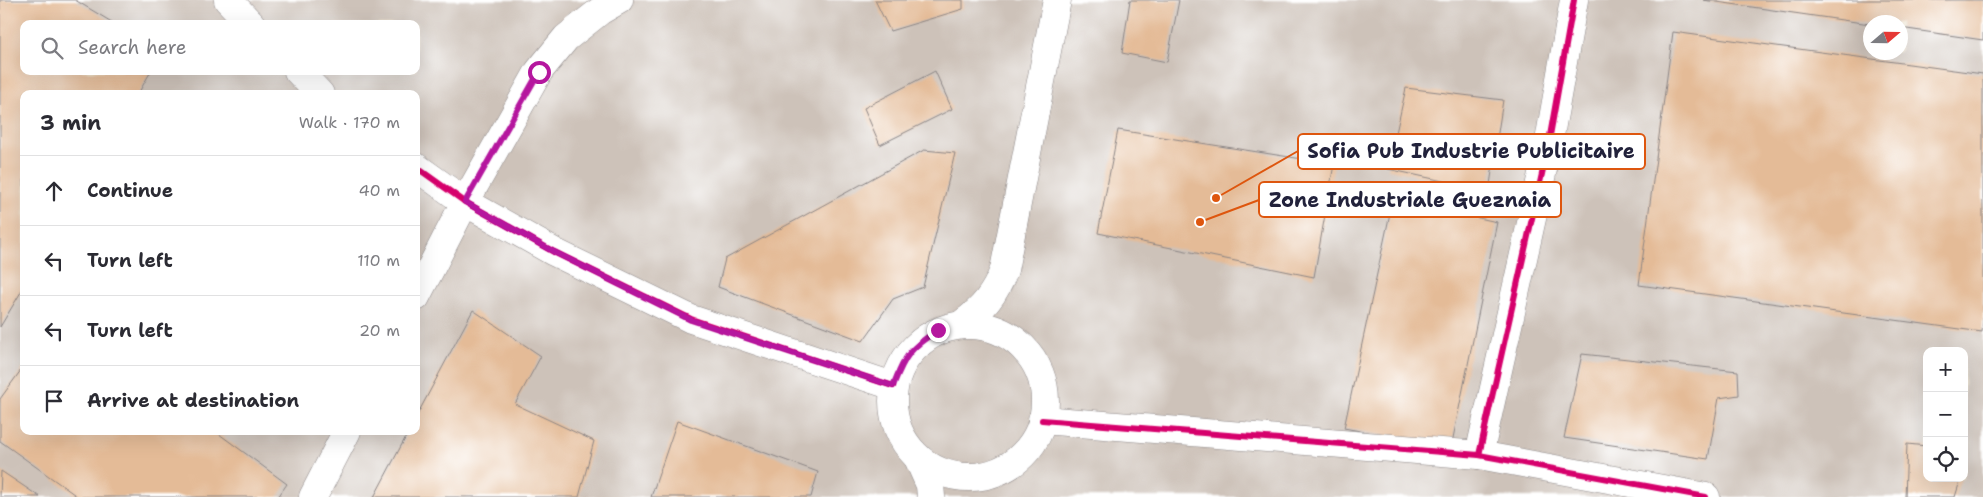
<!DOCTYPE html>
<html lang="en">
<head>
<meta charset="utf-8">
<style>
	:root { --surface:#fff; --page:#f2f2f3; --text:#2b2b33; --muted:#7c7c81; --line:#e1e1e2 }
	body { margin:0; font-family:"Shantell Sans",sans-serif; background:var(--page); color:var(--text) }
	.controls { position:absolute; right:15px; bottom:15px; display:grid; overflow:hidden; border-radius:10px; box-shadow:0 5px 20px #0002 }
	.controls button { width:45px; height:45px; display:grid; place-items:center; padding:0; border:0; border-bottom:1px solid var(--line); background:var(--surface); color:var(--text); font:25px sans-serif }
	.compass { position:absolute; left:1863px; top:15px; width:45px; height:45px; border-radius:50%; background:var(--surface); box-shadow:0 5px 20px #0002; rotate:70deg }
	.stop { position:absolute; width:15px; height:15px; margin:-11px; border:4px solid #b5179e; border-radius:50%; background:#fff }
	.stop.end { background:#b5179e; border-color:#fff; box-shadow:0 1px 5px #0008 }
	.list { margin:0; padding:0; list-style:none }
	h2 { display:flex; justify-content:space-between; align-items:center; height:65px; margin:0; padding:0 20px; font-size:21px }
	h2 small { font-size:16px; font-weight:400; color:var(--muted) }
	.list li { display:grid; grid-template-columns:32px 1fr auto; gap:15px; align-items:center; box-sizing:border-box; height:70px; padding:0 20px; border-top:1px solid var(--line) }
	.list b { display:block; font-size:19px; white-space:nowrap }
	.list em { font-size:16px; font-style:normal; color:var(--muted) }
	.icon { flex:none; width:28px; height:28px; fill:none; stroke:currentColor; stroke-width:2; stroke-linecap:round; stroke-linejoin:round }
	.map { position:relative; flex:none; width:1983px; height:497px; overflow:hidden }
	.search { position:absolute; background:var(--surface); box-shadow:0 5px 20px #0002; left:20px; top:20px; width:400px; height:55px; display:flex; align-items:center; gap:12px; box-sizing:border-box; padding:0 18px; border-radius:10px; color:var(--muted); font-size:19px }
	.panel { position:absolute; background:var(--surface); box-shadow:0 5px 20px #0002; left:20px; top:90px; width:400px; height:345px; border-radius:10px }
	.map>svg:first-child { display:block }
	.industrial { fill:#cdc2b9; fill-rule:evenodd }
	.building { fill:#e4bb97 }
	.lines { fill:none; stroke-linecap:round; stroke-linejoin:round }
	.minor-casing { stroke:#8a8484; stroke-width:29 }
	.minor { stroke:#fff; stroke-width:28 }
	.cycleway-casing { stroke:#fff; stroke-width:9 }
	.cycleway { stroke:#d6006c; stroke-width:6 }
	.route { stroke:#b5179e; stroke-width:6 }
	.leader { fill:none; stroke:#de560e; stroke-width:2 }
	.callout-dot { fill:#de560e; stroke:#fff; stroke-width:2 }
	.callout { fill:#fff; stroke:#de560e; stroke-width:2 }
	.callout-label { font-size:20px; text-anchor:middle; font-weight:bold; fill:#22223b }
</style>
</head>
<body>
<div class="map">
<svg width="1983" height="497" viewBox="0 0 1983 497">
	<rect width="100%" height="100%" fill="#fff"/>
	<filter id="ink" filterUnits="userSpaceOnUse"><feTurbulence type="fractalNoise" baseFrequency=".02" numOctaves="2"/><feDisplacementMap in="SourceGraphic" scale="10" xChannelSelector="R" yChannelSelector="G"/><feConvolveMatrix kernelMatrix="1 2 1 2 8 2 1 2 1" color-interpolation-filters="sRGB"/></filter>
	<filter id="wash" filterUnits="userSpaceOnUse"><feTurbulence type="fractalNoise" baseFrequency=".0096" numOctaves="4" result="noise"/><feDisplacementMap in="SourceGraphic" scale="20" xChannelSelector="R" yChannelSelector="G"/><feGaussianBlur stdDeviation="1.12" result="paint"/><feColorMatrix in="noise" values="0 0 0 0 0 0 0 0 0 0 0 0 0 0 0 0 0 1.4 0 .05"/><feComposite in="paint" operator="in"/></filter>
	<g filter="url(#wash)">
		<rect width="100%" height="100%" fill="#f2e6cd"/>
		<path class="industrial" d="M 0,0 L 1983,0 L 1983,497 L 0,497 ZM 1870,22 L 1900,22 L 1900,52 L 1870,52 ZM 24,24 L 416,24 L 416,71 L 24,71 ZM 24,94 L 416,94 L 416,431 L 24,431 ZM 1927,351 L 1964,351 L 1964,478 L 1927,478 Z"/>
		<g id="blocks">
			<g class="building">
				<path d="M 0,0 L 75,0 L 115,24 L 24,24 L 24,71 L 151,71 L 138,94 L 24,94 L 24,287 L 0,327 Z"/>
				<path d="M 875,0 L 963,0 L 963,9 L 890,31 Z"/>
				<path d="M 1130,0 L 1179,0 L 1167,62 L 1122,53 Z"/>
				<path d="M 1703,0 L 1983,0 L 1983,40 L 1900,28 L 1900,22 L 1870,22 L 1870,24 Z"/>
				<path d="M 1673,32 L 1983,74 L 1983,321 L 1982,332 L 1639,285 Z"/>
				<path d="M 935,71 L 952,109 L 880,145 L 864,108 Z"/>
				<path d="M 1406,88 L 1503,100 L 1489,191 L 1388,169 Z"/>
				<path d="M 1118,130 L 1334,164 L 1314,277 L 1098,233 Z"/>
				<path d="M 924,150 L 955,153 L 923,287 L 893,299 L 863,341 L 718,287 L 725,259 Z"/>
				<path d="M 1393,199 L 1497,222 L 1451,448 L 1344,428 Z"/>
				<path d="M 473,310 L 541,356 L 515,404 L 594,441 L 579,497 L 374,497 L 409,431 L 416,431 L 416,417 Z"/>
				<path d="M 1582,354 L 1738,371 L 1739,395 L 1719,398 L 1708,459 L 1564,438 Z"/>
				<path d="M 24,366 L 24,431 L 215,431 L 287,484 L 278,497 L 78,497 L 0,441 L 0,399 Z"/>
				<path d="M 677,421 L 818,472 L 811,497 L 651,497 Z"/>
				<path d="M 1907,444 L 1927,446 L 1927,478 L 1961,478 L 1955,497 L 1905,497 Z"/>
				<path d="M 1,471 L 40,497 L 0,497 Z"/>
			</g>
		</g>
	</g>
	<g filter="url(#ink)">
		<use href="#blocks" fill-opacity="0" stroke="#8a8484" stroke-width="1"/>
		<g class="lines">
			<g class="minor-casing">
				<g id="minor">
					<path d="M 228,0 L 251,24"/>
					<path d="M 298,71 L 320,94"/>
					<path d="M 416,167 L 465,202 L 554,252 L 691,319 L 893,386"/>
					<path d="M 416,297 L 465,202 L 539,71 L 566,38 L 600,11 L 619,0"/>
					<path d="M 962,324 C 983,309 995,294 1004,270 L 1057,0"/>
					<circle cx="969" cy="401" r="76"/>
					<path d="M 1042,420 L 1479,455 L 1706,497"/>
					<path d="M 1479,455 L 1548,147 L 1574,0"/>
					<path d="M 918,458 L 930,485 L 931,497"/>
					<path d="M 313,497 L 347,431"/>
				</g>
			</g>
			<use href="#minor" class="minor"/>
			<g class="cycleway-casing">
				<g id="cycleway">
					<path d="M 416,167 L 465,202 L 554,252 L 691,319 L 893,386"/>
					<path d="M 1042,420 L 1479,455 L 1706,497"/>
					<path d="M 1479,455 L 1548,147 L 1574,0"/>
				</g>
			</g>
			<use href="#cycleway" class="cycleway"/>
		</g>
	</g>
	<g class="lines" filter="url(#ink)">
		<path class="route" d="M 539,72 L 465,202 L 554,252 L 691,320 L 893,386 C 905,355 910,348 938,330"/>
	</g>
	<path class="leader" d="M1216 198L1298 151M1200 222L1259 200"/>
	<g class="callout-dot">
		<circle cx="1216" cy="198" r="5"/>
		<circle cx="1200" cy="222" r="5"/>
	</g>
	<g class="callout">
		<rect x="1298" y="134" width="347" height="35" rx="5"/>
		<rect x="1259" y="182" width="302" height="35" rx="5"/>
	</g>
	<g class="callout-label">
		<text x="1471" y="158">Sofia Pub Industrie Publicitaire</text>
		<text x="1410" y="207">Zone Industriale Gueznaia</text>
	</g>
</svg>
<div class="controls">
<button>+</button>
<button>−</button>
<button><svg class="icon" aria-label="locate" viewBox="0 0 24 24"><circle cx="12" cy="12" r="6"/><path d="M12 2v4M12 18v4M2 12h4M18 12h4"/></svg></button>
</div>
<svg class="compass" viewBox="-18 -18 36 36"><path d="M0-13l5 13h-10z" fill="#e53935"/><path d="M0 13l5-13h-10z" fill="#7c7c81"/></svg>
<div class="stop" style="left:539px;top:72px"></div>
<div class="stop end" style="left:938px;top:330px"></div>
<div class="search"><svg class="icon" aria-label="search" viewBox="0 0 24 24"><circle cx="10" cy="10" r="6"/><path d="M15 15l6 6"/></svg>Search here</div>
<section class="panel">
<h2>3 min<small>Walk · 170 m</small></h2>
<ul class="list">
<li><svg class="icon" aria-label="ahead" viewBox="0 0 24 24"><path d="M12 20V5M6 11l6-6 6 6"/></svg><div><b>Continue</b></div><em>40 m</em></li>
<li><svg class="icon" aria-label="left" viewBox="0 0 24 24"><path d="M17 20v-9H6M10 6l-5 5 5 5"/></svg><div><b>Turn left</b></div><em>110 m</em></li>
<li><svg class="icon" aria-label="left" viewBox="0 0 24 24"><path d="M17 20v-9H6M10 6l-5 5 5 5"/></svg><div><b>Turn left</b></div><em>20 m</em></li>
<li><svg class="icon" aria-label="arrive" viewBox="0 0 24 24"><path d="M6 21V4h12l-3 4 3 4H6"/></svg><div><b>Arrive at destination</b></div></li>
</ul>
</section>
</div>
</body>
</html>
